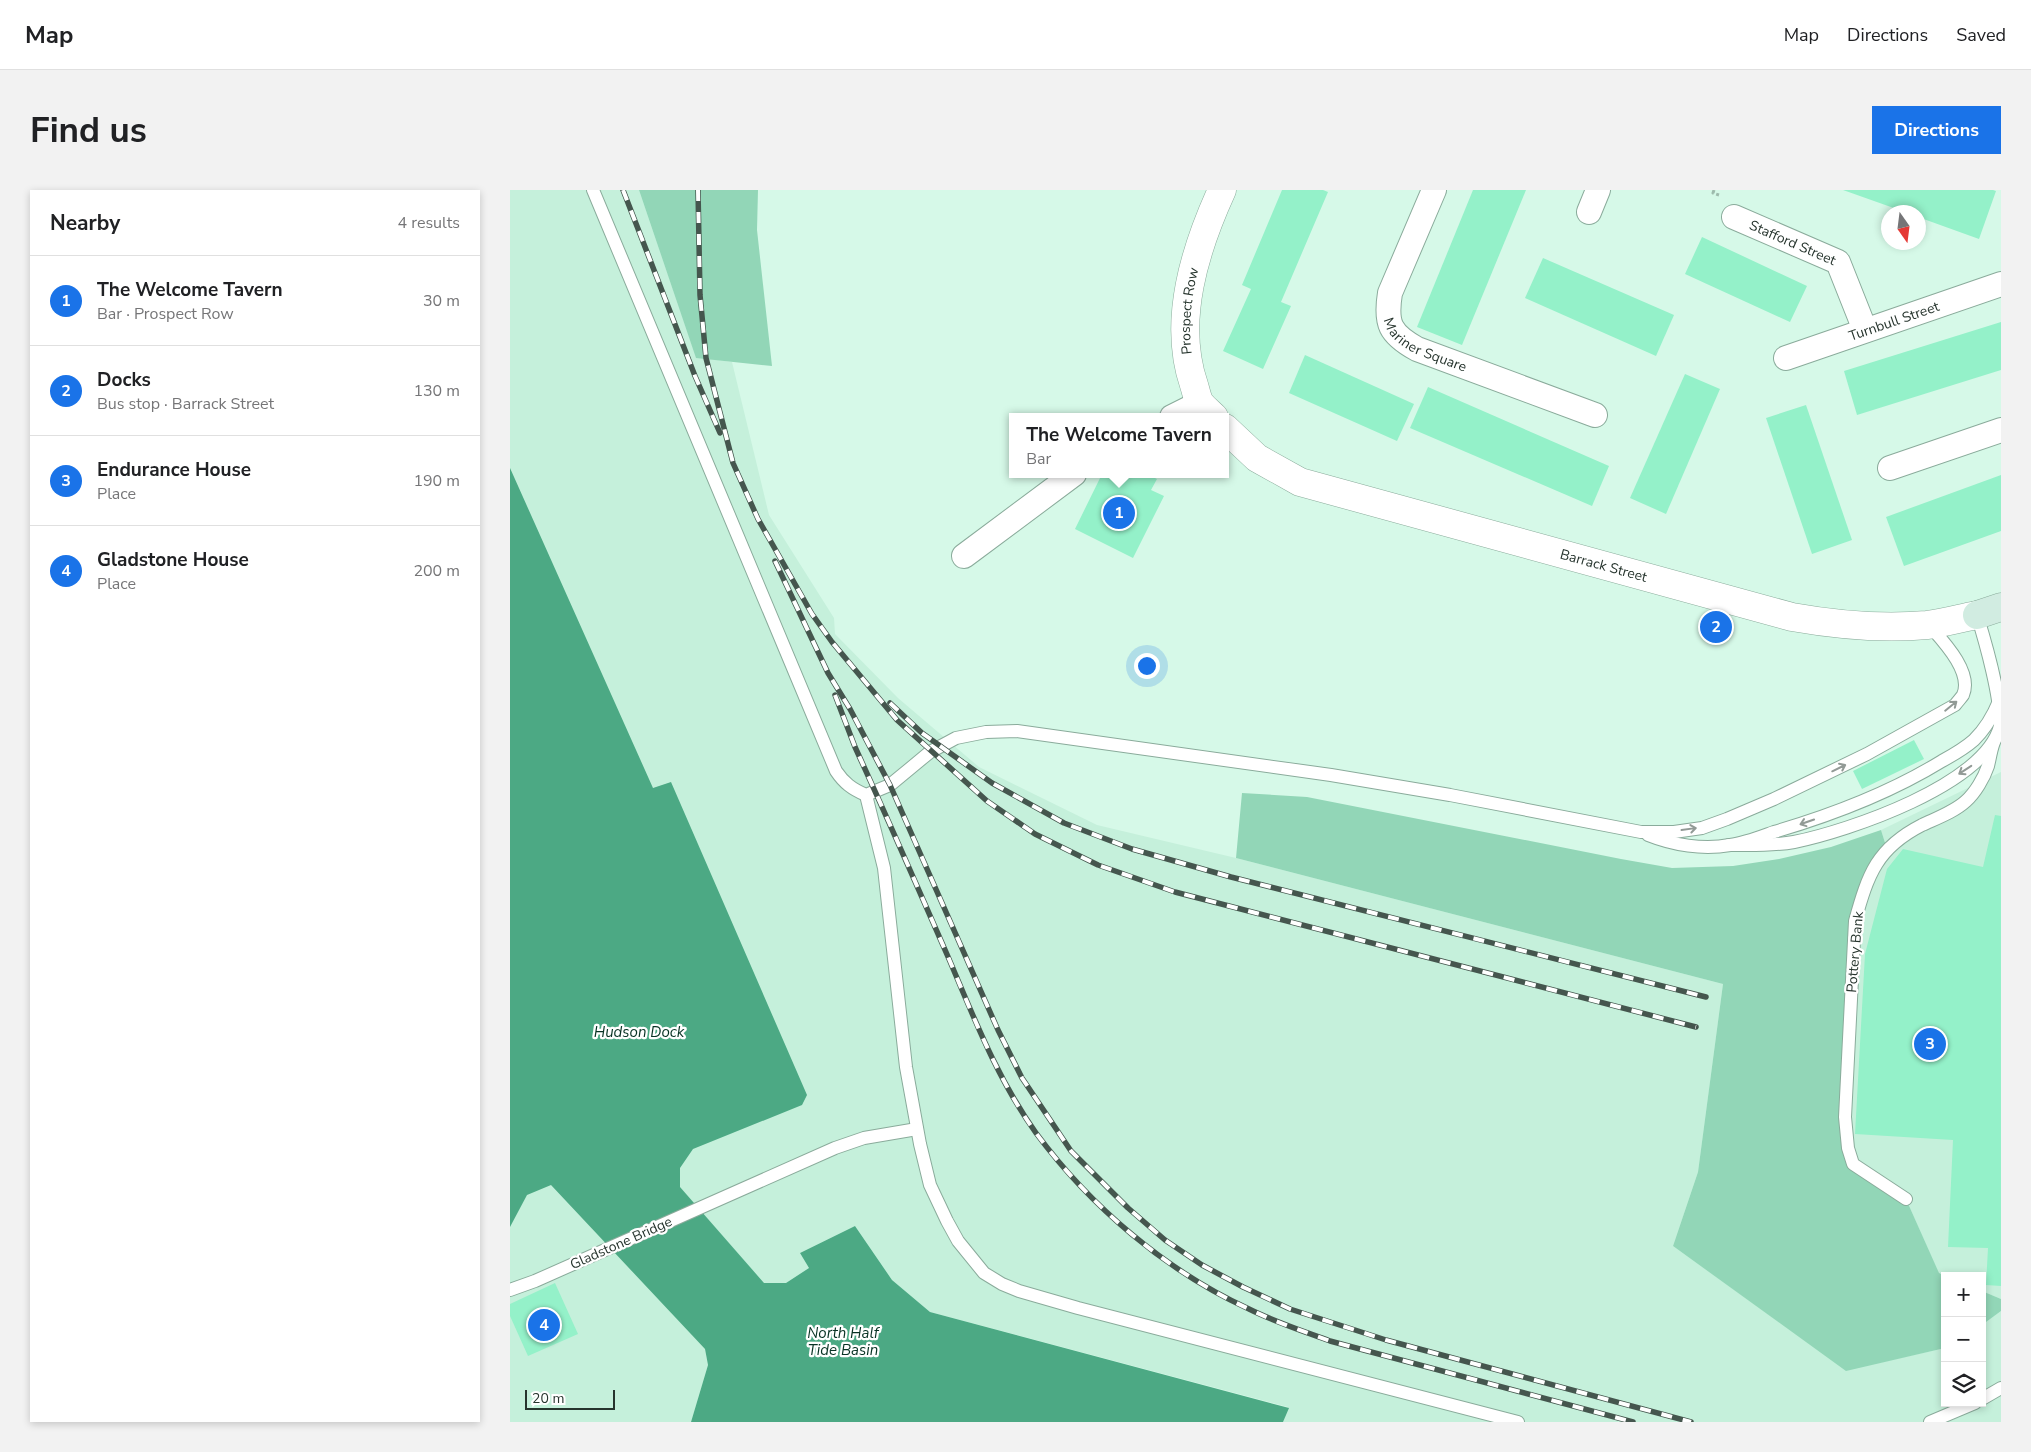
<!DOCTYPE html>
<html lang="en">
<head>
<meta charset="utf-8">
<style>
	:root { --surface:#fff; --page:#f2f2f2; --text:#202124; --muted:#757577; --line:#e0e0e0; --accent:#1a73e8 }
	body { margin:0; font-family:"Nunito Sans",sans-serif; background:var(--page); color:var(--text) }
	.controls { position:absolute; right:15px; bottom:15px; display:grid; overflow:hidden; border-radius:0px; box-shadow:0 2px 8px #0003 }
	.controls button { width:45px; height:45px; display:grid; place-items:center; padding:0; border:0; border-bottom:1px solid var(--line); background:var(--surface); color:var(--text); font:25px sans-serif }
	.compass { position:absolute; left:1371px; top:15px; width:45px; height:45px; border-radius:50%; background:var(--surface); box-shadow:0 2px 8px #0003; rotate:166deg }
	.scale { position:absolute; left:15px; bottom:12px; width:90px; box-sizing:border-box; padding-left:5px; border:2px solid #26342d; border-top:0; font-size:14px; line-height:18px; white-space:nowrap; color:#26342d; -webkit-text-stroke:4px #fff; paint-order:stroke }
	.you { position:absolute; left:636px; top:475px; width:18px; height:18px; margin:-12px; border:4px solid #fff; border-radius:50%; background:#1a73e8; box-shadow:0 0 0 8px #1a73e833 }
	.badge { display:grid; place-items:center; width:32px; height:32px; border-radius:50%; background:var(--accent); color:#fff; font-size:16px; font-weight:700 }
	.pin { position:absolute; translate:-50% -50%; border:2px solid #fff; box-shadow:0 1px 5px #0006 }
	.popup { position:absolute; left:499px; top:223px; width:220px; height:65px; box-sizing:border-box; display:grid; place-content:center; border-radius:0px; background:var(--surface); filter:drop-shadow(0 1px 4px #0005); font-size:16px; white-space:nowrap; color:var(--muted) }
	.popup b { font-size:19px; color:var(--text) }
	.popup::after { content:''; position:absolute; left:50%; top:100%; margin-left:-10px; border:10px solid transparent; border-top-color:var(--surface) }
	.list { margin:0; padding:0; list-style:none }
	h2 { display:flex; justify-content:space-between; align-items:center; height:65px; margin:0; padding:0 20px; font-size:21px }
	h2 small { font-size:16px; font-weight:400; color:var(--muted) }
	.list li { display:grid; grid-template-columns:32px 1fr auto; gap:15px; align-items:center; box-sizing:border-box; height:90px; padding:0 20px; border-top:1px solid var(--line) }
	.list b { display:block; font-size:19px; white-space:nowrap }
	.list p { margin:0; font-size:16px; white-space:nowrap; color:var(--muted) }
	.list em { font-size:16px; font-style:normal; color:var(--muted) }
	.icon { flex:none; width:28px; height:28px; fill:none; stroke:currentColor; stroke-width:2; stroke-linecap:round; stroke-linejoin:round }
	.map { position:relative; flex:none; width:1491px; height:1232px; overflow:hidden; border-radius:0px }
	header { display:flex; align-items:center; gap:30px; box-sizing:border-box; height:70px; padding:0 25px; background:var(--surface); border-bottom:1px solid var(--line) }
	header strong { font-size:24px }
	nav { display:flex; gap:28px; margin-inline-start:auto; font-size:18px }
	.intro { display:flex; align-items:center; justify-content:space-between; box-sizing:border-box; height:120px; padding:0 30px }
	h1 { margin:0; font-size:35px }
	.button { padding:12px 22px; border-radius:0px; background:var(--accent); color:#fff; font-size:18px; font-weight:700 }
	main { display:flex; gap:30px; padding:0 30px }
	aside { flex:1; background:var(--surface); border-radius:0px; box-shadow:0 2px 8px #0003 }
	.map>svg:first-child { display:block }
	.built { fill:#c5f0db }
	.green { fill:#92d6b7 }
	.water { fill:#4ca984 }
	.building { fill:#94f1c9 }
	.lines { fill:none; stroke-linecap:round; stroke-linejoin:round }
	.service-casing { stroke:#8aab9b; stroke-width:14 }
	.minor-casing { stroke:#8aab9b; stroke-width:26 }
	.tertiary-casing { stroke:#8aab9b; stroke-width:29 }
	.secondary-casing { stroke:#8aab9b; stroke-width:29 }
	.path { stroke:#9ebbad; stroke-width:3; stroke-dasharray:4 2.5; stroke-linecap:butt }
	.service { stroke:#fff; stroke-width:12 }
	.minor { stroke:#fff; stroke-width:24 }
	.tertiary { stroke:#fff; stroke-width:28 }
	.secondary { stroke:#d1ece1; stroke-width:28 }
	.rail-casing { stroke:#45564e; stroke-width:5.5 }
	.rail { stroke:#fff; stroke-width:4; stroke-dasharray:11; stroke-linecap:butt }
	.oneway { stroke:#929a96 }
	.labels { text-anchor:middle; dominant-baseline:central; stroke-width:4.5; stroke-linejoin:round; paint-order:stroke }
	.street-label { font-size:14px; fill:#26342d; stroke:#fff }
	.water-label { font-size:15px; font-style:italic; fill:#083324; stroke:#fff }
</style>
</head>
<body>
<header>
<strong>Map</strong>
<nav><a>Map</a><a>Directions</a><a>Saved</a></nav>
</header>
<div class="intro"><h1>Find us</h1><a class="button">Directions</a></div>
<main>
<aside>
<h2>Nearby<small>4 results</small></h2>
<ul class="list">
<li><span class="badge">1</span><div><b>The Welcome Tavern</b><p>Bar · Prospect Row</p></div><em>30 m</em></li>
<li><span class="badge">2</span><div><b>Docks</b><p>Bus stop · Barrack Street</p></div><em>130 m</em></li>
<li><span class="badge">3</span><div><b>Endurance House</b><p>Place</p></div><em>190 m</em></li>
<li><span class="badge">4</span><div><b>Gladstone House</b><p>Place</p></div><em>200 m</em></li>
</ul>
</aside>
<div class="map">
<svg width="1491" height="1232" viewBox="0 0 1491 1232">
	<rect width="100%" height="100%" fill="#d6f9e8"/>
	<g class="built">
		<path d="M 0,0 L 129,0 L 186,167 L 222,172 L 259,325 L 324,428 L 325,444 L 388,508 L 469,577 L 587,635 L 726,668 L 1213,794 L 1188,982 L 1163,1056 L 1336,1180 L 1435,1158 L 1435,1213 L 1472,1213 L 1472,1135 L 1491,1121 L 1491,1232 L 773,1232 L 778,1217 L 420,1122 L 382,1090 L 345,1036 L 290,1063 L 299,1078 L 276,1093 L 254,1093 L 166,1128 L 195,1159 L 198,1175 L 181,1232 L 0,1232 Z"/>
		<path d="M 1491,582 L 1491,1109 L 1472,1101 L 1472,1086 L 1435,1086 L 1429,1084 L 1396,1009 L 1343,974 L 1338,958 L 1345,731 L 1377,659 L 1371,640 Z"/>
	</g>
	<g class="green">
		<path d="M 129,0 L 248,0 L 247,40 L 262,176 L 186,168 Z"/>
		<path d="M 732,603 L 797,607 L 1111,669 L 1162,678 L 1223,676 L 1269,669 L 1321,657 L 1371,640 L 1377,659 L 1353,700 L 1335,927 L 1343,974 L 1396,1009 L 1429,1083 L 1435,1086 L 1435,1158 L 1336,1181 L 1163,1056 L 1188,982 L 1213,794 L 726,668 Z"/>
		<path d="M 1472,1101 L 1491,1109 L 1491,1121 L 1472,1135 Z"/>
	</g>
	<path class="water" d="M 0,278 L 143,598 L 161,592 L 297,905 L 292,915 L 183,959 L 170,978 L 170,997 L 254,1093 L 276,1093 L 299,1078 L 290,1063 L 345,1036 L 382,1090 L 420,1122 L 779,1218 L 773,1232 L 181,1232 L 198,1175 L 195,1159 L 41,995 L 17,1005 L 0,1037 Z"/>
	<g class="building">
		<path d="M 772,0 L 813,0 L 818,2 L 771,112 L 781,116 L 753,179 L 713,161 L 741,99 L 732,95 Z"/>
		<path d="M 963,0 L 1016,0 L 952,155 L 907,137 Z"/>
		<path d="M 1333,0 L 1483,0 L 1486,1 L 1469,49 L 1408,27 L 1408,22 L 1395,22 Z"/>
		<path d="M 1192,47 L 1297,96 L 1280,132 L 1175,84 Z"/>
		<path d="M 1033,68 L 1164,125 L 1146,166 L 1015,108 Z"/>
		<path d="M 1491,132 L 1491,180 L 1347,225 L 1334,181 Z"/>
		<path d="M 795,165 L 904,214 L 887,251 L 779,203 Z"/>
		<path d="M 1175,184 L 1210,199 L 1156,324 L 1120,308 Z"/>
		<path d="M 918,197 L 1099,276 L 1082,316 L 900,238 Z"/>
		<path d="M 1296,215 L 1342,350 L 1302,364 L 1256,228 Z"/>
		<path d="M 592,284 L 637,284 L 647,289 L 641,300 L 654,306 L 623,368 L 565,339 Z"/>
		<path d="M 1491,285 L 1491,341 L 1394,376 L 1376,327 Z"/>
		<path d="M 1404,550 L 1414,569 L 1352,599 L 1343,581 Z"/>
		<path d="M 1485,625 L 1491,626 L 1491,1096 L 1476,1095 L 1478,1058 L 1438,1057 L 1443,950 L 1345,944 L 1355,764 L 1377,679 L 1393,659 L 1473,677 Z"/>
		<path d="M 45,1093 L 68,1144 L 18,1166 L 0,1126 L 0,1114 Z"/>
	</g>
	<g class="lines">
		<g class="service-casing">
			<g id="service">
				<path d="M 83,0 L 326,581 C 334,593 342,599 356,605 L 380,595 L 420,562 L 446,548 L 476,542 L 507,541 L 821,585 L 940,605 L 1131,642 L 1164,642 L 1192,638 L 1217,629 L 1264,609 L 1357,564 L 1445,515 C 1448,511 1451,508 1453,505 C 1463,482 1433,451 1419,435"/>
				<path d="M 356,605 L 374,678 L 396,877 L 410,954 L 420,995 L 437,1031 L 448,1051 L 474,1083 L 492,1094 L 509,1101 L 568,1118 L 1008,1232"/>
				<path d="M 1138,645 C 1163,655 1193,660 1220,655 C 1235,653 1250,647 1264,642 C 1322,625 1380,603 1432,571 C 1443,565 1455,558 1464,550 C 1475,539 1483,526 1489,511"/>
				<path d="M 1219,655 C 1241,655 1263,656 1284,652 C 1338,641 1475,595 1490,536 C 1491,508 1476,454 1467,425"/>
				<path d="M 1396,1009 L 1343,974 L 1338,958 L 1335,927 L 1345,731 C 1358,684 1367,658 1412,635 C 1427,628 1444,622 1456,611 C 1465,603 1474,588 1478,576 C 1481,564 1482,550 1491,541"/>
				<path d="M 0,1100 L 25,1091 L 325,958 L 354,948 L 407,939"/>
				<path d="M 1472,1209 L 1491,1198"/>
				<path d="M 1420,1232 L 1465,1213"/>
			</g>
		</g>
		<g class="minor-casing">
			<g id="minor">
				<path id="s1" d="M 924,0 L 880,103 C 875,134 880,144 907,159 L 1085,225"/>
				<path d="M 1079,22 L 1088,0"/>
				<path id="s2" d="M 1224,27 L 1328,72 L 1355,140"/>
				<path id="s3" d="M 1276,168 L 1491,94"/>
				<path d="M 662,227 L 690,213"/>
				<path d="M 1380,278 L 1491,240"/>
				<path d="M 454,366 L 564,284"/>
			</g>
		</g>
		<g class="tertiary-casing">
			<g id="tertiary">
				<path id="s4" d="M 704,227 C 700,223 694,218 690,213 C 687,208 686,201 684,195 C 662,131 685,59 712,0"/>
				<path id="s5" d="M 715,238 L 747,268 L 790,292 L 1282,427 C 1327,435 1372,439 1417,435 C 1434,433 1451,428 1467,425"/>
			</g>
		</g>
		<g class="secondary-casing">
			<path id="secondary" d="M 1467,425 L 1491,417"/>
		</g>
		<path class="path" d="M 1204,0 L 1203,3 L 1209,5"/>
		<use href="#service" class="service"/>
		<use href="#minor" class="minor"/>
		<use href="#tertiary" class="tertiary"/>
		<use href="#secondary" class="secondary"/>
		<g class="rail-casing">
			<g id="rail">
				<path d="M 113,0 L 185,186 L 210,243"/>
				<path d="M 188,0 L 190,105 L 196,168 L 223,273 L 248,329 L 302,424 L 322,452 L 387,530 L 477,611 L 525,644 L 588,675 L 665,702 L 1186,837"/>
				<path d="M 265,371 L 318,483 L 340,519 L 380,595 L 488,840 L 512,888 L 561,961 L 618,1018 L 655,1050 L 692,1075 L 733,1097 L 780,1119 L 876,1150 L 1181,1232"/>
				<path d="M 325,505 L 345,557 C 377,627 408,698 439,769 C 464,828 488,890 526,943 C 580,1016 656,1081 739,1119 C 765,1132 793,1141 820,1151 L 1123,1232"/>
				<path d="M 380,513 L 412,543 L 482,593 L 554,633 L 622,659 L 721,687 L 1196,807"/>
			</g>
		</g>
		<use href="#rail" class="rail"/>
	</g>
	<defs><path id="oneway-shaft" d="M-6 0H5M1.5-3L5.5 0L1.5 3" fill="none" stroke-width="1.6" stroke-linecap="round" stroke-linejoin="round" transform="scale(1.25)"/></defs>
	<g class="oneway">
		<use href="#oneway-shaft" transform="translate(1441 516) rotate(-39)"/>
		<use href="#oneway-shaft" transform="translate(1329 578) rotate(-26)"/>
		<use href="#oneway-shaft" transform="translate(1455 580) rotate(147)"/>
		<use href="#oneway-shaft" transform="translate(1297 632) rotate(161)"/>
		<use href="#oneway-shaft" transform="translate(1179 639) rotate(-8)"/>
	</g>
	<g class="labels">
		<g class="street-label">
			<text stroke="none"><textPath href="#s2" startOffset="64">Stafford Street</textPath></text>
			<text stroke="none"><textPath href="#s4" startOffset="114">Prospect Row</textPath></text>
			<text stroke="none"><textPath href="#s3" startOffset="114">Turnbull Street</textPath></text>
			<text stroke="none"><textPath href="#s1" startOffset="185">Mariner Square</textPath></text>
			<text stroke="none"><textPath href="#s5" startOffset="408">Barrack Street</textPath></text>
			<text transform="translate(1345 762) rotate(-85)">Pottery Bank</text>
			<text transform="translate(111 1053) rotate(-24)">Gladstone Bridge</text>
		</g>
		<g class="water-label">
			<text x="129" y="842">Hudson Dock</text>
			<text x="333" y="1143">North Half<tspan x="333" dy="17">Tide Basin</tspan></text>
		</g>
	</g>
</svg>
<div class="controls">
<button>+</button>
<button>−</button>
<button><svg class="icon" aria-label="layers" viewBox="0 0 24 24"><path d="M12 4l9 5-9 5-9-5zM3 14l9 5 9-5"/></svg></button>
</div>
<svg class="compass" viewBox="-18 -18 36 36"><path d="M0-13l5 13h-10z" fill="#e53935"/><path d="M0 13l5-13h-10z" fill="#757577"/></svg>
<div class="scale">20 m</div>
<div class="you"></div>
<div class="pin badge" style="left:609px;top:323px">1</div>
<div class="popup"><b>The Welcome Tavern</b>Bar</div>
<div class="pin badge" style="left:1206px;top:437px">2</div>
<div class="pin badge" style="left:1420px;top:854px">3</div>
<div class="pin badge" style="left:34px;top:1135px">4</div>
</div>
</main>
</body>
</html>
